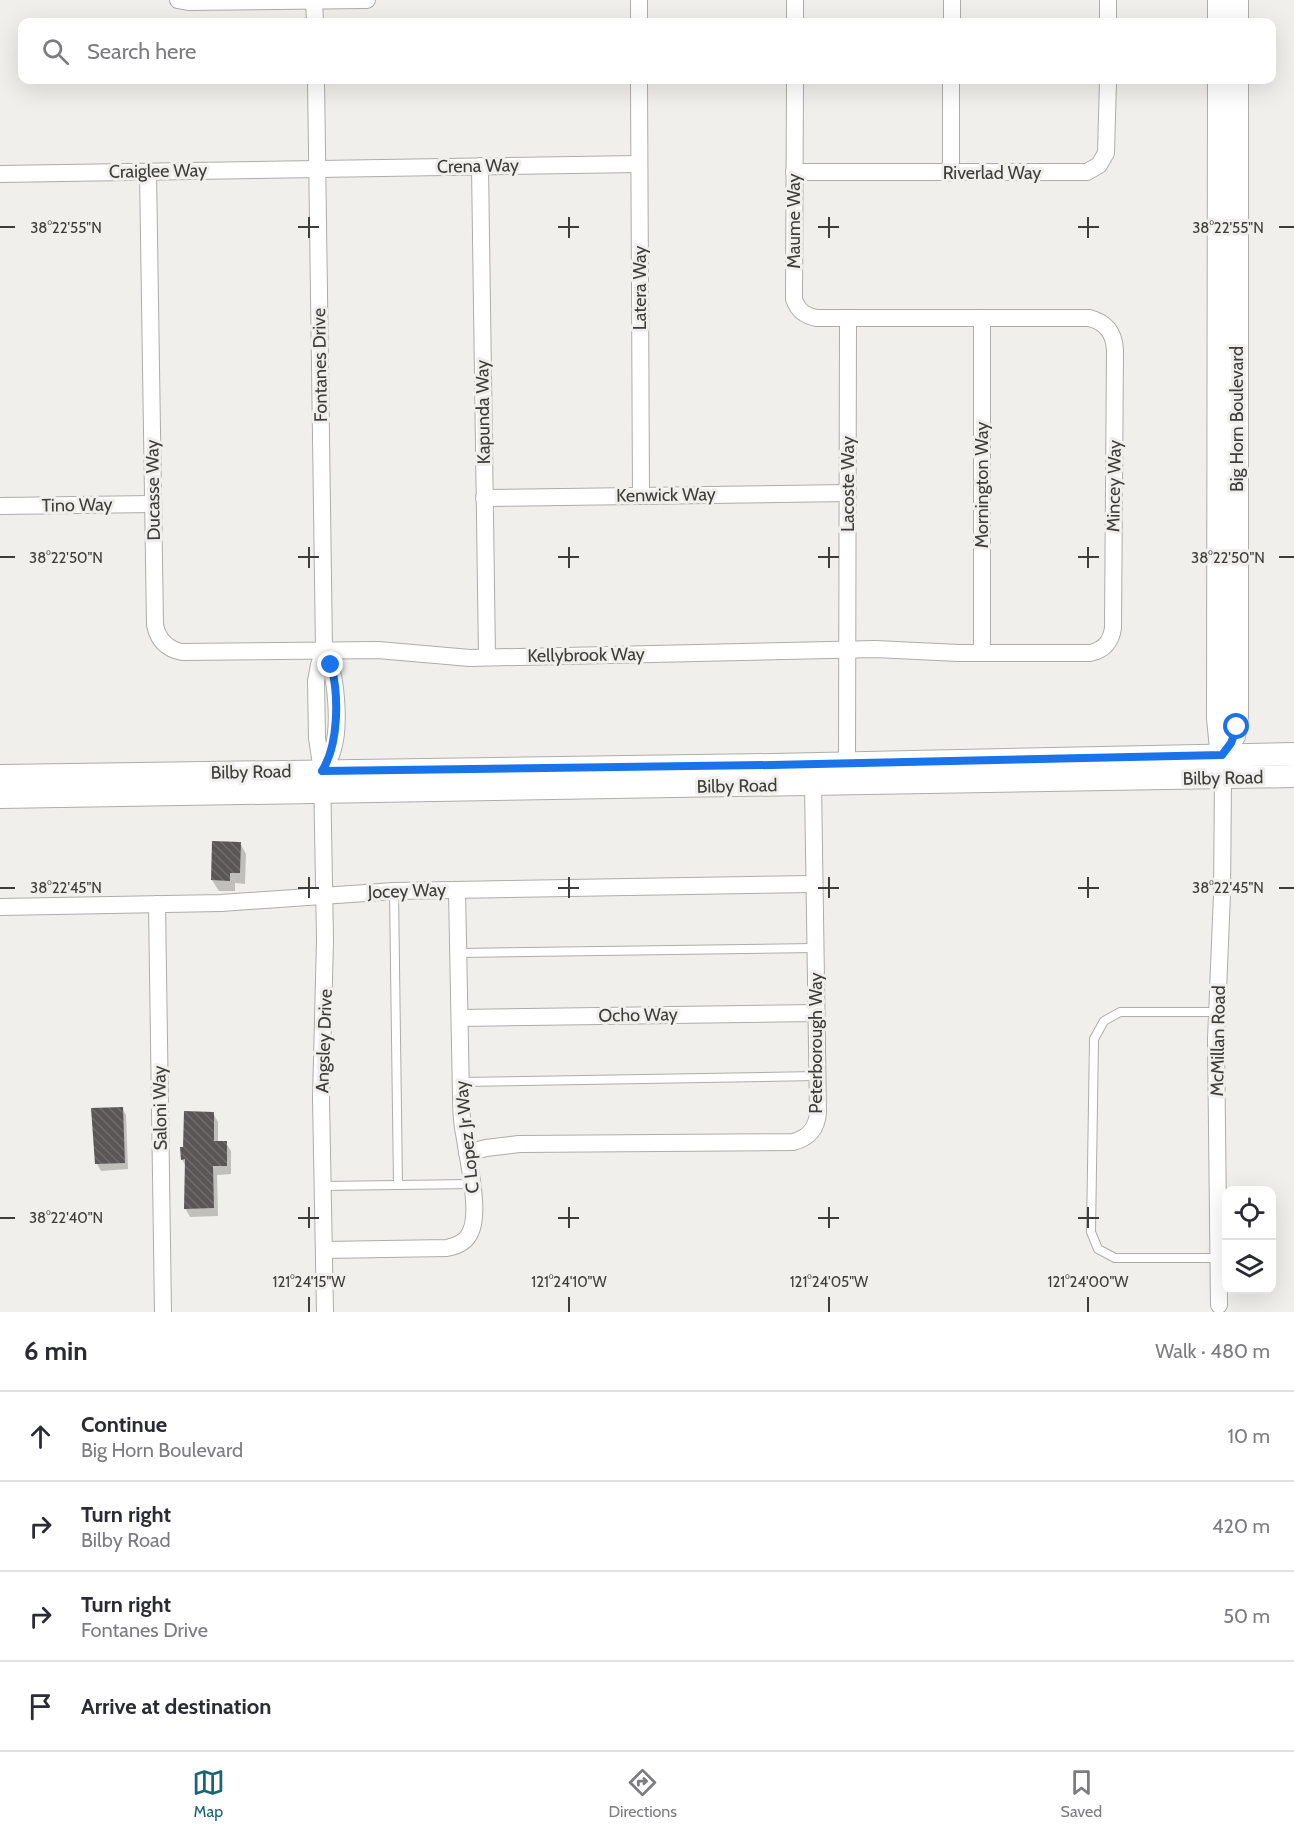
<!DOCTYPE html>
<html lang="en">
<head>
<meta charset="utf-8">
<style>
	:root { --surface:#fff; --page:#f2f2f3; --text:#2b2b33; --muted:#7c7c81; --line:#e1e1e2; --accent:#19666f }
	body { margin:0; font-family:Cabin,sans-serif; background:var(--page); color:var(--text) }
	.controls { position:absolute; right:18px; bottom:18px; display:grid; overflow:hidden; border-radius:12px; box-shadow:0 6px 24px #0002 }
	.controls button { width:54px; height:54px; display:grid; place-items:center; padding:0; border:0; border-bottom:2px solid var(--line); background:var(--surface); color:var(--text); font:30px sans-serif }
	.stop { position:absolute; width:18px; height:18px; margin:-14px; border:4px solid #1a73e8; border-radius:50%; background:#fff }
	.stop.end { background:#1a73e8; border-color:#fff; box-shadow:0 2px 6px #0008 }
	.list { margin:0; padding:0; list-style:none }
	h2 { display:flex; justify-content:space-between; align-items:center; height:78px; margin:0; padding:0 24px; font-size:26px }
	h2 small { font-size:20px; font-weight:400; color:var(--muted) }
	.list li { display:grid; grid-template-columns:39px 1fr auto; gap:18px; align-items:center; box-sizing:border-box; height:90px; padding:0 24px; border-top:2px solid var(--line) }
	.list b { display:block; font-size:22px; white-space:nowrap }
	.list p { margin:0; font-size:20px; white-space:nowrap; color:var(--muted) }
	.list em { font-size:20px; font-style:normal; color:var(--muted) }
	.icon { flex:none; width:33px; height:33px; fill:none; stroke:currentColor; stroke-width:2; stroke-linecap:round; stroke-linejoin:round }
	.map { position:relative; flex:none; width:1294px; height:1312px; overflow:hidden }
	.search { position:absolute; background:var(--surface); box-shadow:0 6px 24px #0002; left:18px; right:18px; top:18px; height:66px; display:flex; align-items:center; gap:15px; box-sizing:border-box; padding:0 21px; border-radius:12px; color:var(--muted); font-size:22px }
	.sheet { height:438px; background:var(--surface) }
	nav { display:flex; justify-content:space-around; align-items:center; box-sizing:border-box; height:84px; border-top:2px solid var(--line); background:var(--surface); font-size:16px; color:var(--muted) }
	nav a { display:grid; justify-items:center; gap:3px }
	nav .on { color:var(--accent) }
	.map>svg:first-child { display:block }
	.shadow { fill:#0003 }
	.building { fill:url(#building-back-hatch) }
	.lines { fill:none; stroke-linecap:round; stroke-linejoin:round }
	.lane-casing { stroke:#adada9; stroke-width:10 }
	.street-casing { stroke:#adada9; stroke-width:18 }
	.secondary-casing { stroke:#adada9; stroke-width:24 }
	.lane { stroke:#fff; stroke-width:8 }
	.street { stroke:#fff; stroke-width:16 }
	.secondary { stroke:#fff; stroke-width:22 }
	.route { stroke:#1a73e8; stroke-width:8 }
	.ticks { fill:none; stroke:#3d3d3b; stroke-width:2 }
	.labels { text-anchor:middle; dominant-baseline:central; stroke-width:6; stroke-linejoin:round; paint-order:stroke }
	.street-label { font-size:18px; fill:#3d3d3b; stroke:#f0efec }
	.ticks-label { font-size:15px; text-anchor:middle; fill:#3d3d3b; stroke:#f0efec; stroke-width:6; stroke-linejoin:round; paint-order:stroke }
</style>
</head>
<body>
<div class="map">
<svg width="1294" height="1312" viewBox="0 0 1294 1312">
	<defs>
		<pattern id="building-back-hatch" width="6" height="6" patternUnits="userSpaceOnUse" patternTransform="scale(1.5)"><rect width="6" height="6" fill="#595655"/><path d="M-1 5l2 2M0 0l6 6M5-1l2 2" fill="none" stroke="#6f6c6b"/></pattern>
	</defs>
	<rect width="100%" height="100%" fill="#f0efec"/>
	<g class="shadow">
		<path d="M 240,843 L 246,854 L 245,884 L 235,883 L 235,891 L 219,891 L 212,880 Z"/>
		<path d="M 122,1108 L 126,1115 L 128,1169 L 101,1171 L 97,1164 Z"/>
		<path d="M 213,1113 L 218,1122 L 218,1143 L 226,1143 L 231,1151 L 231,1174 L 217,1175 L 218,1216 L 190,1217 L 185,1208 L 186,1167 L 182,1159 Z"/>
	</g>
	<g class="building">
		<path d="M 212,841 L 241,842 L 240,873 L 230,873 L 230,881 L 211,880 Z"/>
		<path d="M 123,1107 L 125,1163 L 95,1164 L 91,1108 Z"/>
		<path d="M 184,1111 L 214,1112 L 214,1141 L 227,1141 L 227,1166 L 213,1166 L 214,1208 L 184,1209 L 185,1159 L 181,1160 L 180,1147 L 183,1147 Z"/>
	</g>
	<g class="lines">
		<g class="lane-casing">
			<g id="lane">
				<path d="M 394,891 L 398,1185"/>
				<path d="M 459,953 L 815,948"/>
				<path d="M 1217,1012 L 1120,1012 L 1104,1021 L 1094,1039 L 1091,1232 L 1098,1249 L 1115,1258 L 1219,1258"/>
				<path d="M 460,1082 L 817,1076"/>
				<path d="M 323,1186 L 472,1184"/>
			</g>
		</g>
		<g class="street-casing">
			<g id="street">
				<path d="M 178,0 L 190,2 L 367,0"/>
				<path d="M 639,0 L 639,22"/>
				<path d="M 314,1 L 315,22"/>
				<path d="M 795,22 L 795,0"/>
				<path d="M 952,22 L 952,0"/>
				<path d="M 1108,22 L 1108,0"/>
				<path d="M 316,80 L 324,650 L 319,665 L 316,681 L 317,738 L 322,771 L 325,940 L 321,1099 L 325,1312"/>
				<path d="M 639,80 L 641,496"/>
				<path d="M 480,166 L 487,657"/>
				<path d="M 148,172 L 155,625 C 158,640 167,649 182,652 L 378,650 L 470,658 L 875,649 L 959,653 L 1090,653 C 1104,650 1111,642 1113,628 L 1115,350 C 1114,333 1106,322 1089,318 L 817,318 C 805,316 798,311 794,299 L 795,80"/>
				<path d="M 794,172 L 1087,172 L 1099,165 L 1106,153 L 1108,80"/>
				<path d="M 951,173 L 951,80"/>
				<path d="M 0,174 L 639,164"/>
				<path d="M 982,318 L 982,653"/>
				<path d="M 484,498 L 848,493"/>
				<path d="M 0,506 L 153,504"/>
				<path d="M 847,763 L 848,318"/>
				<path d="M 322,771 C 327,764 331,757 333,749 C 340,725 337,672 324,650"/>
				<path d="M 157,904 L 163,1312"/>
				<path d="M 0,907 L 221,903 L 394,891 L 814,884"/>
				<path d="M 460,1018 L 816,1013"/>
				<path d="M 467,1153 L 486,1148 L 519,1144 L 793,1142 C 809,1138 817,1128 818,1112 L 813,784"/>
				<path d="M 324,1250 L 447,1248 C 457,1246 466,1242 470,1233 C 481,1212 468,1162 465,1139 C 462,1125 461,1111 461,1097 L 457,890"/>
				<path d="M 1219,1305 L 1216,1040 L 1222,894 L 1223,778"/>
			</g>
		</g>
		<g class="secondary-casing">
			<g id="secondary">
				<path d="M 1219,22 L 1219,0"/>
				<path d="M 1237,22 L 1237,0"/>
				<path d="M 1219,80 L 1218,718 L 1223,770"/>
				<path d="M 1223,755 L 1234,736 L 1237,717 L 1237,80"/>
				<path d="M 0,776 L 772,765 L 1294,754"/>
				<path d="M 0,797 L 1294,776"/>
			</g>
		</g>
		<use href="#lane" class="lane"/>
		<use href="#street" class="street"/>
		<use href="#secondary" class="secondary"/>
	</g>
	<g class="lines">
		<path class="route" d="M 331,665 C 339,695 339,744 322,771 L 772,765 L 1222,755 L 1231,743 L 1237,727"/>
	</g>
	<path class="ticks" d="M 309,217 L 309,238M 569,217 L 569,238M 829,217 L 829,238M 1088,217 L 1088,238M 0,227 L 15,227M 298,227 L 319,227M 558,227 L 579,227M 818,227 L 839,227M 1078,227 L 1099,227M 1279,227 L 1294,227M 309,547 L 309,568M 569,547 L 569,568M 829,547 L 829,568M 1088,547 L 1088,568M 0,557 L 15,557M 298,557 L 319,557M 558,557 L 579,557M 818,557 L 839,557M 1078,557 L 1099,557M 1279,557 L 1294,557M 309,877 L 309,898M 569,877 L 569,898M 829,877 L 829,898M 1088,877 L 1088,898M 0,888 L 15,888M 298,888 L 319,888M 558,888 L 579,888M 818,888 L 839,888M 1078,888 L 1099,888M 1279,888 L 1294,888M 309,1207 L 309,1228M 569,1207 L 569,1228M 829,1207 L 829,1228M 1088,1207 L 1088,1228M 0,1218 L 15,1218M 298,1218 L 319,1218M 558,1218 L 579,1218M 818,1218 L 839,1218M 1078,1218 L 1099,1218M 309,1297 L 309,1312M 569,1297 L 569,1312M 829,1297 L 829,1312M 1088,1297 L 1088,1312"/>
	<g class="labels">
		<g class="street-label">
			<text transform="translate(478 166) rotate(-1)">Crena Way</text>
			<text transform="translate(158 171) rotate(-1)">Craiglee Way</text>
			<text x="992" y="173">Riverlad Way</text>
			<text transform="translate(794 221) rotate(-90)">Maume Way</text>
			<text transform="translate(640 288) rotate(-90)">Latera Way</text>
			<text transform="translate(320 365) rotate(-91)">Fontanes Drive</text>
			<text transform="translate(483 412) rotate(-91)">Kapunda Way</text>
			<text transform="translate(1237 419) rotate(-90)">Big Horn Boulevard</text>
			<text transform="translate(848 484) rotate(-90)">Lacoste Way</text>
			<text transform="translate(982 485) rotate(-90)">Mornington Way</text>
			<text transform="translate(1114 486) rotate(-89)">Mincey Way</text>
			<text transform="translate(153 490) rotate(-91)">Ducasse Way</text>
			<text transform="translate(666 495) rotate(-1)">Kenwick Way</text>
			<text transform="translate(77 505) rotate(-1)">Tino Way</text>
			<text transform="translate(586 655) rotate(-1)">Kellybrook Way</text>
			<text transform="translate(251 772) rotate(-1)">Bilby Road</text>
			<text transform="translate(1223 778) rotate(-1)">Bilby Road</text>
			<text transform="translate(737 786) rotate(-1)">Bilby Road</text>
			<text transform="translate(407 891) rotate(-2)">Jocey Way</text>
			<text transform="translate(638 1015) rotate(-1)">Ocho Way</text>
			<text transform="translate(324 1041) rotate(-88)">Angsley Drive</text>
			<text transform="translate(1218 1041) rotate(-89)">McMillan Road</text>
			<text transform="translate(816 1043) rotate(-90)">Peterborough Way</text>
			<text transform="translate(160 1108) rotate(-91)">Saloni Way</text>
			<text transform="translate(467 1137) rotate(-96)">C Lopez Jr Way</text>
		</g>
	</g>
	<g class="ticks-label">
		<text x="66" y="233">38°22'55"N</text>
		<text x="1228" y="233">38°22'55"N</text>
		<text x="66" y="563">38°22'50"N</text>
		<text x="1228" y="563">38°22'50"N</text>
		<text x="66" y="893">38°22'45"N</text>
		<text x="1228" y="893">38°22'45"N</text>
		<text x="66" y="1223">38°22'40"N</text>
		<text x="309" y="1287">121°24'15"W</text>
		<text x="569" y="1287">121°24'10"W</text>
		<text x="829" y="1287">121°24'05"W</text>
		<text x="1088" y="1287">121°24'00"W</text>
	</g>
</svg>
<div class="controls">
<button><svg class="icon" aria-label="locate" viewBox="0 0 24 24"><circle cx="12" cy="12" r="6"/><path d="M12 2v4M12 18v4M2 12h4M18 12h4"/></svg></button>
<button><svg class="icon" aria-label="layers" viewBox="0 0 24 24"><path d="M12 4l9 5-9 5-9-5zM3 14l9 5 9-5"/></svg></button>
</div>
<div class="stop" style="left:1237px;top:727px"></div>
<div class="stop end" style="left:331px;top:665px"></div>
<div class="search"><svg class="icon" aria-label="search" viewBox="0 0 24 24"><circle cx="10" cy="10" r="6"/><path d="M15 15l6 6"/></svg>Search here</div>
</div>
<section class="sheet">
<h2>6 min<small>Walk · 480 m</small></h2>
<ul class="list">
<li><svg class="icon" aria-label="ahead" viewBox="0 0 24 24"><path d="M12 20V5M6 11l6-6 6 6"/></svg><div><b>Continue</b><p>Big Horn Boulevard</p></div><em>10 m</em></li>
<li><svg class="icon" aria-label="right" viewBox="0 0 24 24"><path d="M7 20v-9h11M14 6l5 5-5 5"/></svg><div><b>Turn right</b><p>Bilby Road</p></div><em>420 m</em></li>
<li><svg class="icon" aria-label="right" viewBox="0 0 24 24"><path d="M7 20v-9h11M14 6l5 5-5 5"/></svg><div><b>Turn right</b><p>Fontanes Drive</p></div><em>50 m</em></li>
<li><svg class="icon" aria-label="arrive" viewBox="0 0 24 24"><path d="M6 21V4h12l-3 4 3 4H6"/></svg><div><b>Arrive at destination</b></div></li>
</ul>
</section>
<nav>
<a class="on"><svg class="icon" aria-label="map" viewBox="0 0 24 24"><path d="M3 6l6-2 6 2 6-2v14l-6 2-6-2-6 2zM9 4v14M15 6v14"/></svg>Map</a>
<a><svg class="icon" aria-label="directions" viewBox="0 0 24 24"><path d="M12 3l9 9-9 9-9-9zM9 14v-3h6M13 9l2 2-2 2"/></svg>Directions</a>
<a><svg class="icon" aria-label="saved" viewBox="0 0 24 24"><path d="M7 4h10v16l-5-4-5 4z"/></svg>Saved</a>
</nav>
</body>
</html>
